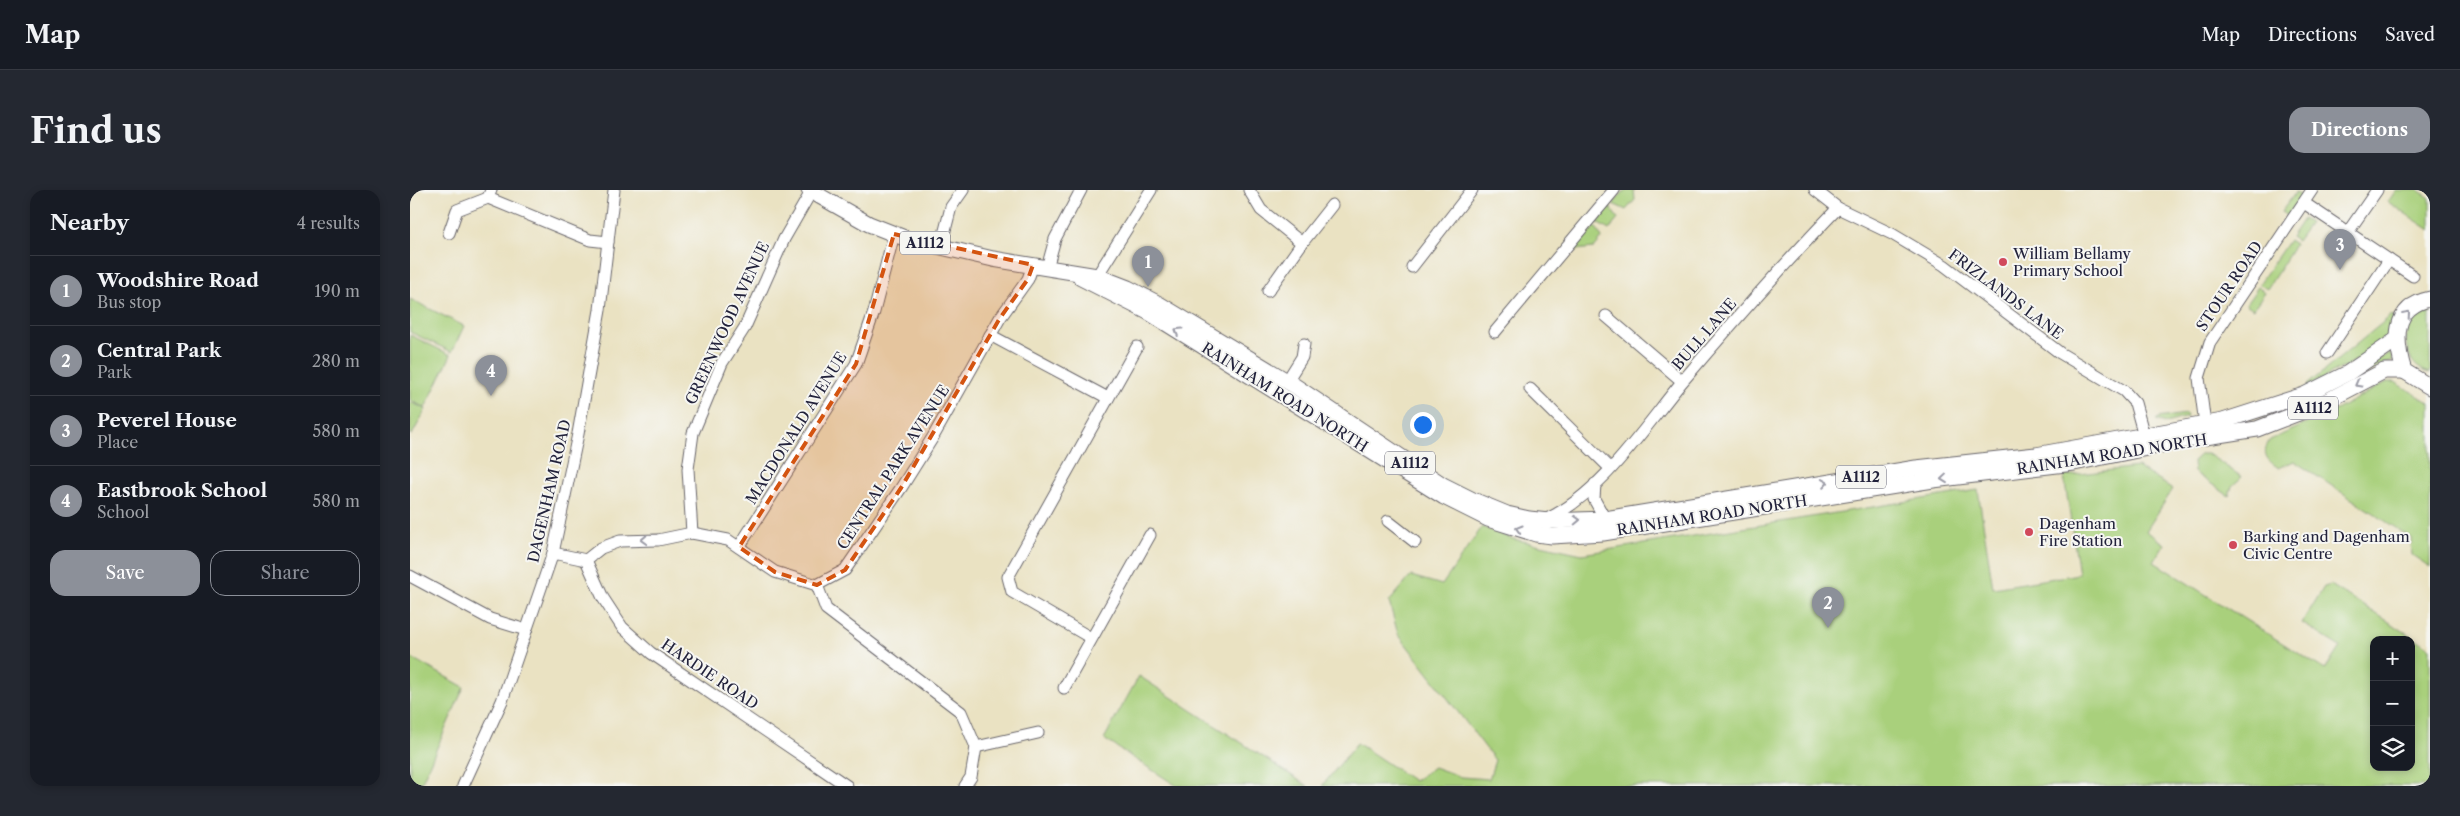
<!DOCTYPE html>
<html lang="en">
<head>
<meta charset="utf-8">
<style>
	:root { --surface:#171b24; --page:#242831; --text:#f1f3f6; --muted:#9ea1a6; --line:#363941; --accent:#8c9099 }
	body { margin:0; font-family:"Libre Caslon Text",serif; background:var(--page); color:var(--text) }
	.controls { position:absolute; right:15px; bottom:15px; display:grid; overflow:hidden; border-radius:10px; box-shadow:0 2px 8px #0003 }
	.controls button { width:45px; height:45px; display:grid; place-items:center; padding:0; border:0; border-bottom:1px solid var(--line); background:var(--surface); color:var(--text); font:25px sans-serif }
	.you { position:absolute; left:1012px; top:234px; width:18px; height:18px; margin:-12px; border:4px solid #fff; border-radius:50%; background:#1a73e8; box-shadow:0 0 0 8px #1a73e833 }
	.badge { display:grid; place-items:center; width:32px; height:32px; border-radius:50%; background:var(--accent); color:#fff; font-size:16px; font-weight:700 }
	.pin { position:absolute; translate:-50% -41px; filter:drop-shadow(0 1px 2px #0008) }
	.pin::after { content:''; position:absolute; top:26px; width:18px; height:15px; background:inherit; clip-path:polygon(0 0,100% 0,50% 100%) }
	.list { margin:0; padding:0; list-style:none }
	h2 { display:flex; justify-content:space-between; align-items:center; height:65px; margin:0; padding:0 20px; font-size:21px }
	h2 small { font-size:16px; font-weight:400; color:var(--muted) }
	.list li { display:grid; grid-template-columns:32px 1fr auto; gap:15px; align-items:center; box-sizing:border-box; height:70px; padding:0 20px; border-top:1px solid var(--line) }
	.list b { display:block; font-size:19px; white-space:nowrap }
	.list p { margin:0; font-size:16px; white-space:nowrap; color:var(--muted) }
	.list em { font-size:16px; font-style:normal; color:var(--muted) }
	.actions { display:flex; gap:10px; padding:15px 20px }
	.actions a { flex:1; padding:11px 0; border:1px solid var(--accent); border-radius:15px; text-align:center; font-size:18px; color:var(--accent) }
	.actions .main { background:var(--accent); color:#fff }
	.icon { flex:none; width:28px; height:28px; fill:none; stroke:currentColor; stroke-width:2; stroke-linecap:round; stroke-linejoin:round }
	.map { position:relative; flex:none; width:2020px; height:596px; overflow:hidden; border-radius:15px }
	header { display:flex; align-items:center; gap:30px; box-sizing:border-box; height:70px; padding:0 25px; background:var(--surface); border-bottom:1px solid var(--line) }
	header strong { font-size:24px }
	nav { display:flex; gap:28px; margin-inline-start:auto; font-size:18px }
	.intro { display:flex; align-items:center; justify-content:space-between; box-sizing:border-box; height:120px; padding:0 30px }
	h1 { margin:0; font-size:35px }
	.button { padding:12px 22px; border-radius:15px; background:var(--accent); color:#fff; font-size:18px; font-weight:700 }
	main { display:flex; gap:30px; padding:0 30px }
	aside { flex:1; background:var(--surface); border-radius:15px; box-shadow:0 2px 8px #0003 }
	.map>svg:first-child { display:block }
	.green { fill:#a9d07b; stroke:#66795b; fill-rule:evenodd }
	.lines { fill:none; stroke-linecap:round; stroke-linejoin:round }
	.minor-casing { stroke:#68656a; stroke-width:13 }
	.major-casing { stroke:#68656a; stroke-width:17 }
	.minor { stroke:#fff; stroke-width:11 }
	.major { stroke:#fff; stroke-width:15 }
	.oneway { stroke:#9c9ca7 }
	.marked { fill:#d45411; fill-opacity:0.2; stroke:#d45411; stroke-width:4; stroke-dasharray:10 6; stroke-linejoin:round }
	.poi-dot { fill:#d1495b; stroke:#f6f6f2; stroke-width:2 }
	.labels { text-anchor:middle; dominant-baseline:central; stroke-width:4; stroke-linejoin:round; paint-order:stroke }
	.shield { fill:#f6f6f2; stroke:#626272; stroke-width:1 }
	.shield-label { font-size:14px; font-weight:bold; fill:#22223b }
	.poi-label { font-size:15px; fill:#22223b; stroke:#f6f6f2; text-anchor:start }
	.street-label { font-size:15px; fill:#22223b; stroke:#f6f6f2 }
</style>
</head>
<body>
<header>
<strong>Map</strong>
<nav><a>Map</a><a>Directions</a><a>Saved</a></nav>
</header>
<div class="intro"><h1>Find us</h1><a class="button">Directions</a></div>
<main>
<aside>
<h2>Nearby<small>4 results</small></h2>
<ul class="list">
<li><span class="badge">1</span><div><b>Woodshire Road</b><p>Bus stop</p></div><em>190 m</em></li>
<li><span class="badge">2</span><div><b>Central Park</b><p>Park</p></div><em>280 m</em></li>
<li><span class="badge">3</span><div><b>Peverel House</b><p>Place</p></div><em>580 m</em></li>
<li><span class="badge">4</span><div><b>Eastbrook School</b><p>School</p></div><em>580 m</em></li>
</ul>
<div class="actions"><a class="main">Save</a><a>Share</a></div>
</aside>
<div class="map">
<svg width="2020" height="596" viewBox="0 0 2020 596">
	<rect width="100%" height="100%" fill="#f6f6f2"/>
	<filter id="ink" filterUnits="userSpaceOnUse"><feTurbulence type="fractalNoise" baseFrequency=".02" numOctaves="2"/><feDisplacementMap in="SourceGraphic" scale="10" xChannelSelector="R" yChannelSelector="G"/><feConvolveMatrix kernelMatrix="1 2 1 2 8 2 1 2 1" color-interpolation-filters="sRGB"/></filter>
	<filter id="wash" filterUnits="userSpaceOnUse"><feTurbulence type="fractalNoise" baseFrequency=".0096" numOctaves="4" result="noise"/><feDisplacementMap in="SourceGraphic" scale="20" xChannelSelector="R" yChannelSelector="G"/><feGaussianBlur stdDeviation="1.12" result="paint"/><feColorMatrix in="noise" values="0 0 0 0 0 0 0 0 0 0 0 0 0 0 0 0 0 1.4 0 .05"/><feComposite in="paint" operator="in"/></filter>
	<g filter="url(#wash)">
		<rect width="100%" height="100%" fill="#eae2c2"/>
		<g class="green">
			<path d="M 1215,0 L 1224,0 L 1225,10 L 1216,20 L 1203,14 Z"/>
			<path d="M 1986,0 L 2008,0 L 2020,8 L 2020,40 L 1978,12 Z"/>
			<path d="M 1886,2 L 1892,5 L 1878,26 L 1871,22 Z"/>
			<path d="M 1200,17 L 1208,29 L 1199,40 L 1187,33 Z"/>
			<path d="M 1893,29 L 1900,33 L 1887,51 L 1881,47 Z"/>
			<path d="M 1185,36 L 1192,48 L 1184,58 L 1165,60 Z"/>
			<path d="M 1879,50 L 1885,54 L 1882,60 L 1857,99 L 1849,94 Z"/>
			<path d="M 1848,97 L 1855,102 L 1843,119 L 1836,114 Z"/>
			<path d="M 0,109 L 54,136 L 42,162 L 0,142 Z"/>
			<path d="M 2020,117 L 2020,183 C 1987,174 1990,127 2020,117 Z"/>
			<path d="M 1982,125 L 1984,127 L 1976,150 L 1954,166 L 1897,197 L 1898,194 Z"/>
			<path d="M 0,145 L 41,165 L 15,218 L 0,210 Z"/>
			<path d="M 1980,163 L 1983,171 L 1969,176 L 1912,207 L 1910,202 Z"/>
			<path d="M 1977,192 L 1985,192 L 2020,213 L 2020,377 L 2002,365 L 2001,348 L 1884,271 L 1869,278 C 1856,270 1851,263 1860,250 L 1922,222 Z"/>
			<path d="M 0,212 L 16,219 L 2,245 L 0,244 Z"/>
			<path d="M 1776,224 L 1777,227 L 1756,233 L 1746,230 L 1748,228 Z"/>
			<path d="M 1791,264 L 1798,264 L 1832,287 L 1822,296 L 1819,306 L 1784,282 L 1783,271 Z"/>
			<path d="M 1727,277 L 1763,299 L 1736,341 L 1755,354 L 1744,372 L 1915,480 L 1930,457 L 1892,433 L 1914,397 L 1921,395 L 2020,458 L 2020,596 L 912,596 L 947,553 L 1004,591 L 1024,577 L 1051,587 L 1079,589 L 1085,570 L 988,444 L 979,412 L 1001,386 L 1032,395 L 1072,337 L 1103,349 L 1172,364 L 1568,300 L 1583,398 L 1669,384 L 1654,286 ZM 1964,450 L 2001,450 L 2001,577 L 1964,577 Z"/>
			<path d="M 0,467 L 54,497 L 10,596 L 0,596 Z"/>
			<path d="M 729,486 L 898,596 L 767,596 L 694,549 Z"/>
		</g>
	</g>
	<g filter="url(#ink)">
		<g class="lines">
			<g class="minor-casing">
				<g id="minor">
					<path d="M 81,0 L 78,8 L 180,50 L 198,52"/>
					<path d="M 839,0 L 851,20 L 892,53 L 922,15"/>
					<path d="M 1405,0 L 1428,18 L 1482,44 L 1534,75 L 1650,163 L 1714,201 L 1725,213 L 1736,253"/>
					<path d="M 1894,13 L 2003,86"/>
					<path d="M 1938,42 L 1967,0"/>
					<path d="M 39,43 L 47,20 L 78,8"/>
					<path d="M 531,56 L 541,17 L 553,0"/>
					<path d="M 1002,77 L 1062,0"/>
					<path d="M 637,78 L 645,49 L 671,0"/>
					<path d="M 687,86 L 741,0"/>
					<path d="M 858,101 L 892,53"/>
					<path d="M 1196,126 L 1272,191"/>
					<path d="M 1085,142 L 1204,0"/>
					<path d="M 580,145 L 698,208"/>
					<path d="M 1917,163 L 1979,70"/>
					<path d="M 877,191 L 892,167 L 894,154"/>
					<path d="M 1120,199 L 1200,278"/>
					<path d="M 1796,242 L 1789,188 L 1800,152 L 1902,0"/>
					<path d="M 1185,294 L 1184,309 L 1195,329"/>
					<path d="M 1137,329 C 1191,304 1234,238 1271,193 C 1322,133 1374,74 1428,18"/>
					<path d="M 978,331 L 1005,352"/>
					<path d="M 282,343 L 278,279 L 283,243 L 312,173 L 335,137 L 374,49 L 401,2"/>
					<path d="M 329,357 L 446,174 L 464,122 L 484,44"/>
					<path d="M 143,363 L 176,370 L 191,358 L 210,351 L 248,350 L 282,343 L 318,350 L 365,382 L 407,395 L 435,380 L 491,298 L 523,247 L 590,128 L 618,89 L 623,75"/>
					<path d="M 176,370 L 193,408 L 212,437 L 241,463 L 437,596"/>
					<path d="M 0,386 L 80,429 L 116,440"/>
					<path d="M 407,395 L 416,419 L 551,522 L 566,557 L 561,587 L 555,596"/>
					<path d="M 681,448 L 602,402 L 598,387 L 727,157"/>
					<path d="M 654,498 L 740,345"/>
					<path d="M 566,557 L 628,543"/>
					<path d="M 53,596 L 92,511 L 143,363 L 168,244 L 190,120 L 204,0"/>
				</g>
			</g>
			<g class="major-casing">
				<g id="major">
					<path d="M 399,0 L 459,34 L 497,49 L 583,69 L 687,86 L 718,98 L 749,114 L 885,196 L 1033,295 L 1063,310 L 1097,324 L 1119,329 L 1139,331 L 1195,329 L 1506,278 L 1626,265 L 1813,231 L 1894,205 L 1938,183 L 1986,150"/>
					<path d="M 671,88 L 738,122 L 1034,307 L 1078,329 L 1126,344 L 1142,346 L 1193,343 L 1523,290 L 1664,273 L 1776,250 L 1847,239 L 1909,215 L 1974,181 L 1994,181"/>
					<path d="M 2020,109 C 1981,117 1985,152 1994,181 L 2020,197"/>
				</g>
			</g>
			<use href="#minor" class="minor"/>
			<use href="#major" class="major"/>
		</g>
		<defs><path id="oneway-chevron" d="M-2-3.5L2.5 0L-2 3.5" fill="none" stroke-width="1.6" stroke-linecap="round" stroke-linejoin="round" transform="scale(1.25)"/></defs>
		<g class="oneway">
			<use href="#oneway-chevron" transform="translate(1997 124) rotate(-49)"/>
			<use href="#oneway-chevron" transform="translate(768 141) rotate(-148)"/>
			<use href="#oneway-chevron" transform="translate(1948 194) rotate(151)"/>
			<use href="#oneway-chevron" transform="translate(1534 289) rotate(174)"/>
			<use href="#oneway-chevron" transform="translate(1415 293) rotate(-9)"/>
			<use href="#oneway-chevron" transform="translate(1167 330) rotate(-2)"/>
			<use href="#oneway-chevron" transform="translate(1109 339) rotate(-164)"/>
			<use href="#oneway-chevron" transform="translate(234 350) rotate(178)"/>
		</g>
	</g>
	<path class="marked" d="M 484,44 L 623,75 L 618,89 L 590,128 L 491,298 L 435,380 L 407,395 L 365,382 L 329,357 L 446,174 Z"/>
	<g class="poi-dot">
		<circle cx="1593" cy="72" r="5"/>
		<circle cx="1619" cy="342" r="5"/>
		<circle cx="1823" cy="355" r="5"/>
	</g>
	<g class="labels">
		<g class="shield">
			<rect x="490" y="41.5" width="50" height="23" rx="4"/>
			<rect x="1878" y="206.5" width="50" height="23" rx="4"/>
			<rect x="975" y="261.5" width="50" height="23" rx="4"/>
			<rect x="1426" y="275.5" width="50" height="23" rx="4"/>
		</g>
		<g class="shield-label">
			<text x="515" y="53">A1112</text>
			<text x="1903" y="218">A1112</text>
			<text x="1000" y="273">A1112</text>
			<text x="1451" y="287">A1112</text>
		</g>
		<g class="poi-label">
			<text x="1603" y="63">William Bellamy<tspan x="1603" dy="17">Primary School</tspan></text>
			<text x="1629" y="333">Dagenham<tspan x="1629" dy="17">Fire Station</tspan></text>
			<text x="1833" y="346">Barking and Dagenham<tspan x="1833" dy="17">Civic Centre</tspan></text>
		</g>
		<g class="street-label">
			<text transform="translate(1819 96) rotate(-56)">STOUR ROAD</text>
			<text transform="translate(1596 104) rotate(37)">FRIZLANDS LANE</text>
			<text transform="translate(317 133) rotate(-65)">GREENWOOD AVENUE</text>
			<text transform="translate(1294 144) rotate(-49)">BULL LANE</text>
			<text transform="translate(875 207) rotate(32)">RAINHAM ROAD NORTH</text>
			<text transform="translate(386 238) rotate(-58)">MACDONALD AVENUE</text>
			<text transform="translate(1702 264) rotate(-9)">RAINHAM ROAD NORTH</text>
			<text transform="translate(483 277) rotate(-57)">CENTRAL PARK AVENUE</text>
			<text transform="translate(139 301) rotate(-77)">DAGENHAM ROAD</text>
			<text transform="translate(1302 325) rotate(-9)">RAINHAM ROAD NORTH</text>
			<text transform="translate(300 484) rotate(34)">HARDIE ROAD</text>
		</g>
	</g>
</svg>
<div class="controls">
<button>+</button>
<button>−</button>
<button><svg class="icon" aria-label="layers" viewBox="0 0 24 24"><path d="M12 4l9 5-9 5-9-5zM3 14l9 5 9-5"/></svg></button>
</div>
<div class="you"></div>
<div class="pin badge" style="left:738px;top:97px">1</div>
<div class="pin badge" style="left:1418px;top:438px">2</div>
<div class="pin badge" style="left:1930px;top:80px">3</div>
<div class="pin badge" style="left:81px;top:206px">4</div>
</div>
</main>
</body>
</html>
